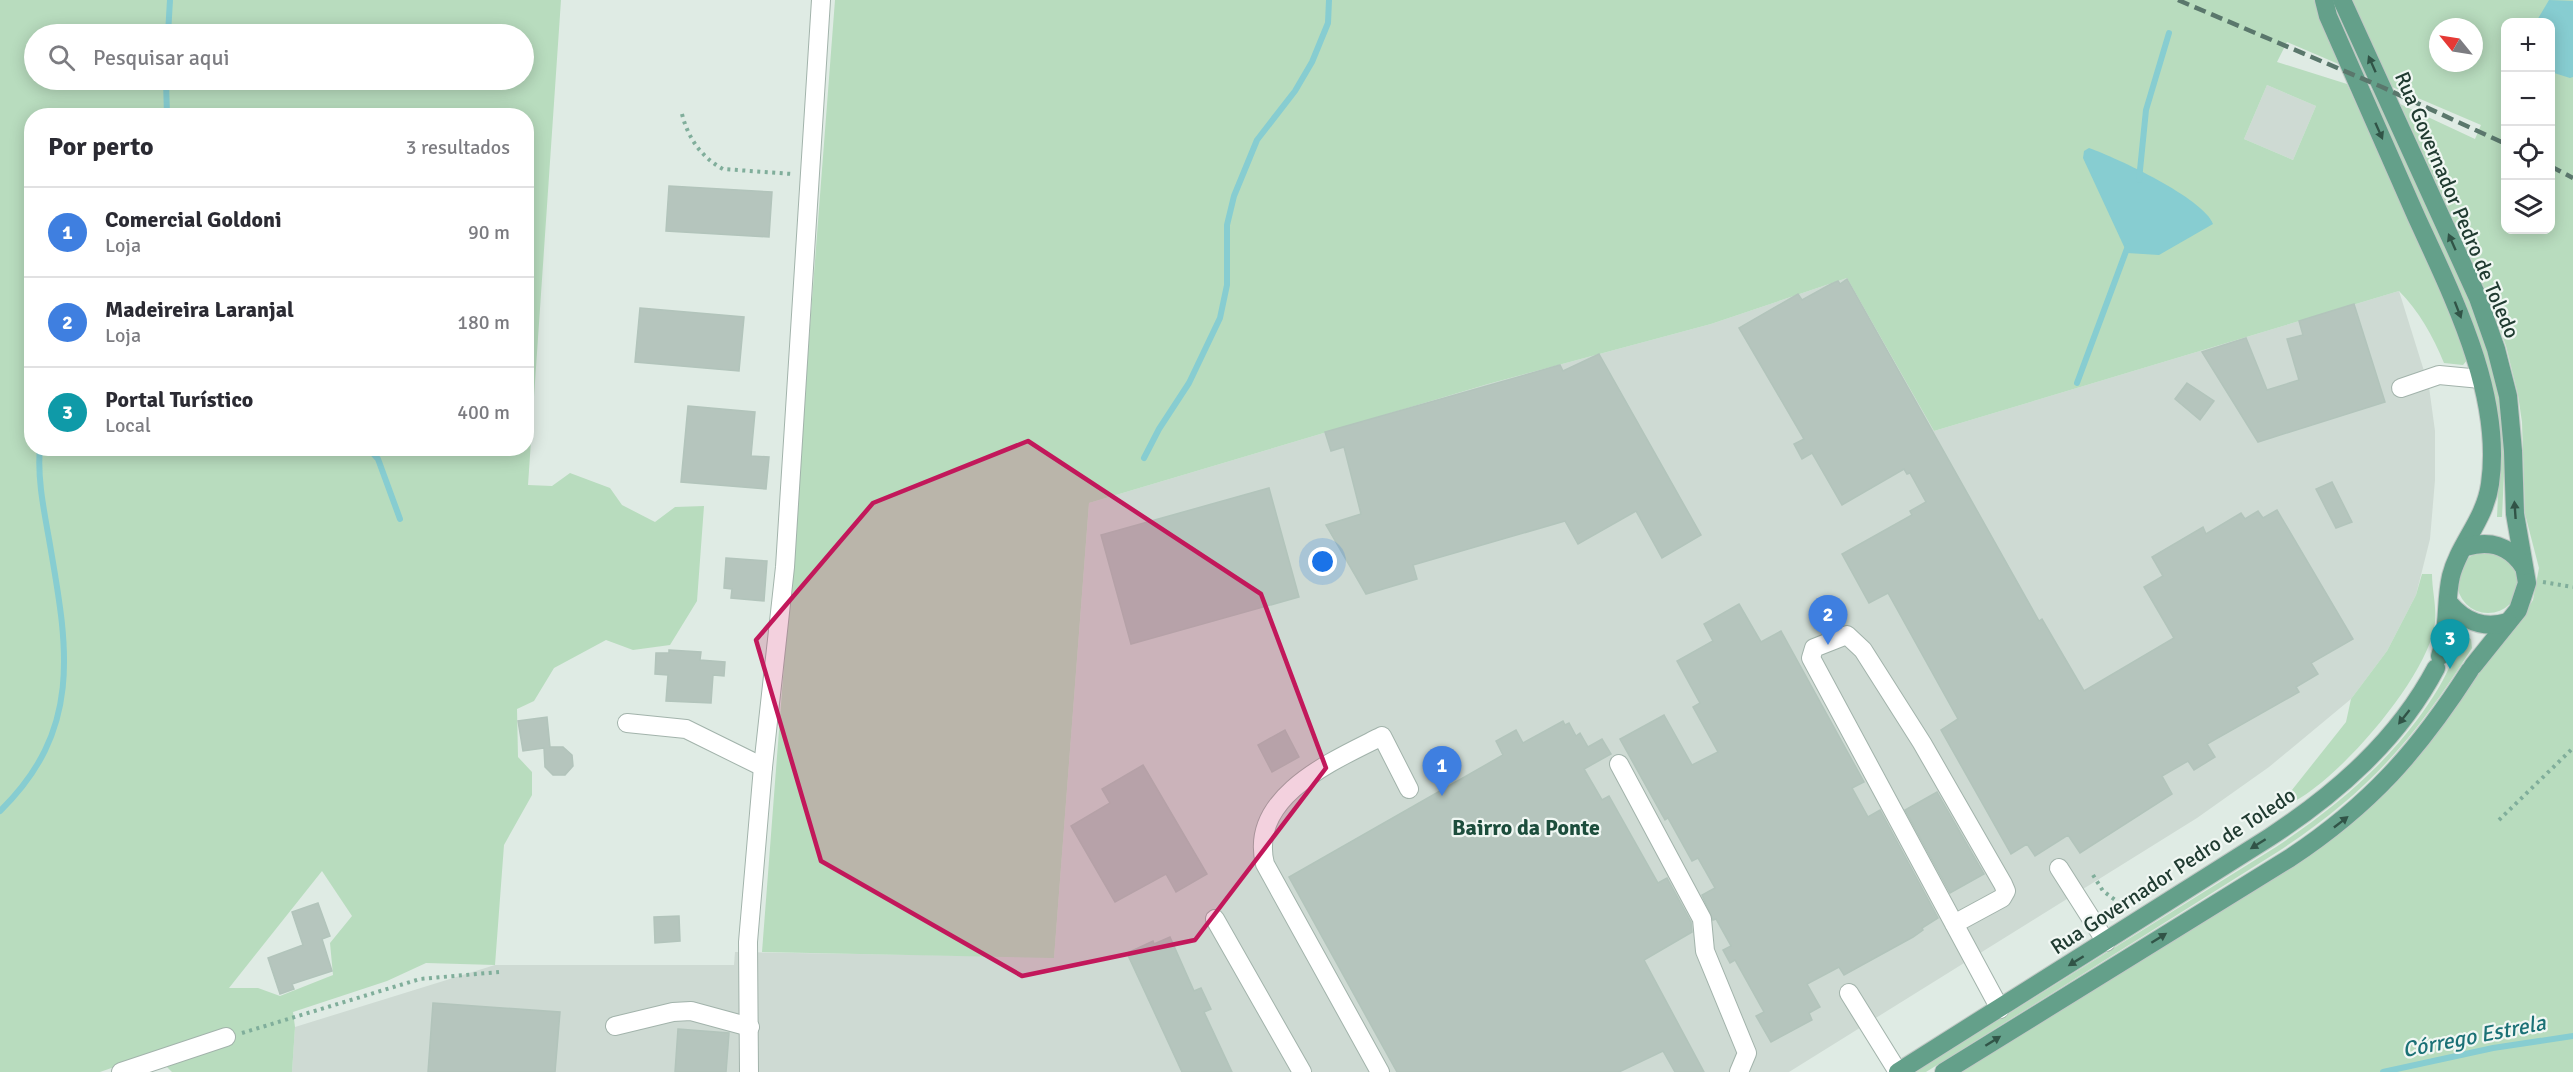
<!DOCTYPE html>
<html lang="pt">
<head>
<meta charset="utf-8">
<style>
	:root { --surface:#fff; --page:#f2f2f3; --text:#2b2b33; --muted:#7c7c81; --line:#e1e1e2; --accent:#854843 }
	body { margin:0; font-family:Signika,sans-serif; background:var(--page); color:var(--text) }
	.controls { position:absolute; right:18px; top:18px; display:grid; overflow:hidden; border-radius:12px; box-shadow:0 3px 15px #0003 }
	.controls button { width:54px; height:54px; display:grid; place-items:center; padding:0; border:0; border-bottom:2px solid var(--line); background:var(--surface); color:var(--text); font:30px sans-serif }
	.compass { position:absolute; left:2429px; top:18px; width:54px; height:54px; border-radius:50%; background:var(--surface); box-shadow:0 3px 15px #0003; rotate:300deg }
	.you { position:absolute; left:1323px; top:562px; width:21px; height:21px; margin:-15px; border:4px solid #fff; border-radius:50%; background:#1a73e8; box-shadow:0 0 0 9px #1a73e833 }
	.badge { display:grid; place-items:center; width:39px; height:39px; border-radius:50%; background:var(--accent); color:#fff; font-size:20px; font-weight:700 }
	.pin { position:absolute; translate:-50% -50px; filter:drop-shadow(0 2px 3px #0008) }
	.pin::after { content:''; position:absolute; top:32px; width:21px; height:18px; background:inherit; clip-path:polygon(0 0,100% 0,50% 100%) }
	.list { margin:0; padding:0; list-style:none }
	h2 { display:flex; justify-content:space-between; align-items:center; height:78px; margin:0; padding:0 24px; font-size:26px }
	h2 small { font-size:20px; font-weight:400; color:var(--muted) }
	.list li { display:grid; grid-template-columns:39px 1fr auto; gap:18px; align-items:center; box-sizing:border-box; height:90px; padding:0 24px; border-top:2px solid var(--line) }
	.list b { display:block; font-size:22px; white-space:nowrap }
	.list p { margin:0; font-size:20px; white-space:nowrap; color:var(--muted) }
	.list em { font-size:20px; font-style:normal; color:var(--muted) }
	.icon { flex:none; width:33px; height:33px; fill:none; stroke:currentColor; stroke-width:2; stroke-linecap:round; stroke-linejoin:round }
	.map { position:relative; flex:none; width:2573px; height:1072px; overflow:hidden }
	.search { position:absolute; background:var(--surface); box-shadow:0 3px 15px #0003; left:24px; top:24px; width:510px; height:66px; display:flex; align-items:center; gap:15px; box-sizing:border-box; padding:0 21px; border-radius:33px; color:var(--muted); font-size:22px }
	.panel { position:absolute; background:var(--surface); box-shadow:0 3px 15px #0003; left:24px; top:108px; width:510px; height:348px; border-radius:24px }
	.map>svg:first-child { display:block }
	.built { fill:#cedad3 }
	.green { fill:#b8dcbe; fill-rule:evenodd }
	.water { fill:#87cdd1 }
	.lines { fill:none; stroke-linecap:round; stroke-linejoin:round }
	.stream { stroke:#87cdd1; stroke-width:6 }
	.building { fill:#b5c5bd; stroke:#b2c4bb; stroke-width:1.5 }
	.minor-casing { stroke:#a2b3ab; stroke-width:20 }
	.major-casing { stroke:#c1c8c5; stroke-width:20 }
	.path { stroke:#80ae9b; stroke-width:4; stroke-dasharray:3 4.5; stroke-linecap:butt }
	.minor { stroke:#fff; stroke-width:18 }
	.major { stroke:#64a08a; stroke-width:18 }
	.rail { stroke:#5a776c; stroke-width:4.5; stroke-dasharray:12 6; stroke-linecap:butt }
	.oneway { fill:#315447 }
	.marked { fill:#c2185b; fill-opacity:0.2; stroke:#c2185b; stroke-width:4.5; stroke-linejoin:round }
	.labels { text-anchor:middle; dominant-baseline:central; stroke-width:4.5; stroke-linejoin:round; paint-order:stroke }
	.street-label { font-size:21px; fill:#203b31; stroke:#f0f7f3 }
	.neighbourhood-label { font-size:22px; font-weight:bold; fill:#1c4d3c; stroke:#f0f7f3 }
	.water-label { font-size:22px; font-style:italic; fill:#1b7176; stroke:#f0f7f3 }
</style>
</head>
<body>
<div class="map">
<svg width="2573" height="1072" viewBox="0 0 2573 1072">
	<rect width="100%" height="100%" fill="#dfebe4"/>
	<g class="built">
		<path d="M 2267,85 L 2316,106 L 2293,160 L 2244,139 Z"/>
		<path d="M 1847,278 L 1934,431 L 2399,291 L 2429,387 L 2435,431 L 2435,480 L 2430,539 L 2416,595 L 2387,651 L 2351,699 L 2269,767 L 2197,818 L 1789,1072 L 292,1072 L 295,1027 L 495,965 L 734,965 L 735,952 L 1054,957 L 1089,503 L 1488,384 L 1711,324 Z"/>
	</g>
	<g class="green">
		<path d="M 0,0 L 561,0 L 528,485 L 552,486 L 570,473 L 610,488 L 622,505 L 655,522 L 675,507 L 704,506 L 697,601 L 670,645 L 633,650 L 606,640 L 554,668 L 534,701 L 517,709 L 518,757 L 532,772 L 532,795 L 504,845 L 495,965 L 426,963 L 387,981 L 293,1012 L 295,1027 L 292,1072 L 172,1072 L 166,1066 L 183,1043 L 100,1072 L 0,1072 ZM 34,34 L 524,34 L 524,80 L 34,80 ZM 32,116 L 526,116 L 526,448 L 32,448 ZM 322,871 L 352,916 L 330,943 L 333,975 L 280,996 L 258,988 L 229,988 Z"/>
		<path d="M 835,0 L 2573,0 L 2573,1072 L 1960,1072 L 2369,808 L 2392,787 L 2437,733 L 2485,660 L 2522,617 L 2533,600 L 2539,568 L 2525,514 L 2522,422 L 2518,395 L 2506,346 L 2487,294 L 2400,104 L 2475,139 L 2481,125 L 2287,42 L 2277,62 L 2347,84 L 2434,272 L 2468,359 L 2463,365 L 2444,363 C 2433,336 2419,311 2399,291 L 1934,431 L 1847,278 L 1711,324 L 1488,384 L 1089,503 L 1054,958 L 762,952 ZM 2506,22 L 2550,22 L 2550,230 L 2506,230 ZM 2438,27 L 2474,27 L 2474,63 L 2438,63 ZM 2267,85 L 2316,106 L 2293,160 L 2244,139 Z"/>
		<path d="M 2368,89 L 2375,91 L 2470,301 L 2488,352 L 2500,398 L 2505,451 L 2502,517 L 2497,517 C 2500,464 2498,404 2483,354 Z"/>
		<circle cx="2488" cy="582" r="31"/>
		<path d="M 2422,574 L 2432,574 C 2432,592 2438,611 2434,629 C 2423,682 2334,787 2283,807 L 2284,800 L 2346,722 L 2351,699 L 2387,651 L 2416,595 Z"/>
		<path d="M 2463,636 L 2471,639 L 2472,648 C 2414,739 2370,791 2279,851 L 1926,1072 L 1915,1072 L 2276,847 C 2330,811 2378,772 2417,720 C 2431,701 2446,678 2454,656 C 2456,648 2455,640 2463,636 Z"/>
	</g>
	<g class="water">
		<path d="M 2549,0 L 2573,1 L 2573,77 L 2570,78 L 2551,72 L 2550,22 L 2536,22 Z"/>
		<path d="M 2089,148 C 2117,158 2203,198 2213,224 L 2159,255 L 2127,253 L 2083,158 L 2084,151 Z"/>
	</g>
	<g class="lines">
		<g class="stream">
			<path d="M 168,34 L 170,0"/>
			<path d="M 166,80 L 167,116"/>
			<path d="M 2139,180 L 2146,110 L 2169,33"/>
			<path d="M 2077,383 L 2128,246"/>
			<path d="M 368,448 L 378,459 L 400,519"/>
			<path d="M 1144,458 L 1159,429 L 1189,383 L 1220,318 L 1227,285 L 1227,225 L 1234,196 L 1257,140 L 1295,91 L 1312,62 L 1328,23 L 1329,0"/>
			<path d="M 0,811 C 85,728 67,644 49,539 C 44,511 37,477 40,448"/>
			<path d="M 2383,1072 L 2493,1048 L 2573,1036"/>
		</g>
	</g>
	<g class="building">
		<path d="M 669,186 L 772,192 L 769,237 L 666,231 Z"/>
		<path d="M 1847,279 L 2039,621 L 2042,619 L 2084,691 L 2174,638 L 2144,587 L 2163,576 L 2152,557 L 2203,527 L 2206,534 L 2241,513 L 2245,519 L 2258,511 L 2263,518 L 2277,510 L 2353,639 L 2311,663 L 2318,674 L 2296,687 L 2299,692 L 2207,744 L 2215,757 L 2194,770 L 2188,761 L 2162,776 L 2172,794 L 2080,853 L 2068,835 L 2035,856 L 2027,844 L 2011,854 L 1941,730 L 1958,719 L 1888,593 L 1869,603 L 1842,554 L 1912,515 L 1910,511 L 1926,502 L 1910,473 L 1907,474 L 1904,469 L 1842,505 L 1812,453 L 1802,459 L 1794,444 L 1804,439 L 1739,328 L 1798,294 L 1802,300 L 1831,284 L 1838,281 L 1840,284 Z"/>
		<path d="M 2354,304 L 2385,402 L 2258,442 L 2202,352 L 2246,338 L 2267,390 L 2299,380 L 2287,339 L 2303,335 L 2299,321 Z"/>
		<path d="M 640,308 L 744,317 L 739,371 L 635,362 Z"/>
		<path d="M 1599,354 L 1701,535 L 1662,558 L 1636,511 L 1578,544 L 1565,521 L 1413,565 L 1417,579 L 1366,594 L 1326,525 L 1361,514 L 1344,447 L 1331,451 L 1325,432 L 1560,365 L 1563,371 Z"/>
		<path d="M 2187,383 L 2214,401 L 2200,420 L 2175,399 Z"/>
		<path d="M 688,406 L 755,412 L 751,456 L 769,457 L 766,489 L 681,482 Z"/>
		<path d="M 2332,482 L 2352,522 L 2336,528 L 2316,489 Z"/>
		<path d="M 1269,488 L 1299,597 L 1131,644 L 1101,535 Z"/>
		<path d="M 726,558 L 767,561 L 764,601 L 731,598 L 732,589 L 724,588 Z"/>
		<path d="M 1739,604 L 1761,642 L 1781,631 L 1864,782 L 1852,788 L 1868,817 L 1880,810 L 1938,918 L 1922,928 L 1923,930 L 1913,937 L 1844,975 L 1839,967 L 1807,984 L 1820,1007 L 1809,1013 L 1812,1020 L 1771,1042 L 1756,1016 L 1764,1012 L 1735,960 L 1730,963 L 1723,950 L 1731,946 L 1716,919 L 1713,920 L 1702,895 L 1715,888 L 1698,858 L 1692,861 L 1668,818 L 1665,820 L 1620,739 L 1664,715 L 1692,765 L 1718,752 L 1693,707 L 1700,703 L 1677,661 L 1713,641 L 1704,624 Z"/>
		<path d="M 669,650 L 701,652 L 700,660 L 725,662 L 724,676 L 713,675 L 711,703 L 666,701 L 668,675 L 655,674 L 656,653 L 669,653 Z"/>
		<path d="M 547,717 L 550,747 L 563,747 L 572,755 L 573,766 L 565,775 L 553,775 L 545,767 L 544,748 L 523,751 L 518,721 Z"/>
		<path d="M 1563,721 L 1565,725 L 1569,723 L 1576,736 L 1580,733 L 1588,747 L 1602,739 L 1611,754 L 1584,769 L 1602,800 L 1609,796 L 1658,883 L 1667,878 L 1691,922 L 1692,932 L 1644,960 L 1704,1072 L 1675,1072 L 1663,1051 L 1619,1072 L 1397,1072 L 1289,877 L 1503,755 L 1496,741 L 1516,730 L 1523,743 Z"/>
		<path d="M 1285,730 L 1299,757 L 1272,772 L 1258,745 Z"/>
		<path d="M 1143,765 L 1207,874 L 1176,892 L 1166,874 L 1115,902 L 1071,826 L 1110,803 L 1102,789 Z"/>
		<path d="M 1937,792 L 1984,874 L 1950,893 L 1905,810 Z"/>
		<path d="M 318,903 L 330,936 L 322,939 L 332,971 L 292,984 L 294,989 L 280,994 L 268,958 L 303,945 L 292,912 Z"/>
		<path d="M 679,916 L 680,941 L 655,943 L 654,917 Z"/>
		<path d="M 1170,937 L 1194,991 L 1201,988 L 1211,1009 L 1204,1012 L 1232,1072 L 1182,1072 L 1127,953 L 1153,941 L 1154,944 Z"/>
		<path d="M 433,1003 L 560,1012 L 555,1072 L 428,1072 Z"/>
		<path d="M 678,1029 L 729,1033 L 726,1072 L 675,1072 Z"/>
	</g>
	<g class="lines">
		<g class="minor-casing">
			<g id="minor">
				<path d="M 2401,388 L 2439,375 L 2481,379"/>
				<path d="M 627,723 L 686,729 L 763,767"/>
				<path d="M 1619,764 L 1702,919 L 1705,951 L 1747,1053 L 1739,1072"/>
				<path d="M 2059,868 L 2106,942"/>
				<path d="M 1215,919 L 1302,1072"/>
				<path d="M 1954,924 L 2002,898 L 2006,891 L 2003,884 L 1922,743 L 1863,650 L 1847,635 L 1814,648 L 1811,658 C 1874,775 1937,892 2000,1009"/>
				<path d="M 1849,993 L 1898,1072"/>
				<path d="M 615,1026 L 673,1012 L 691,1011 L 750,1027"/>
				<path d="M 121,1072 L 226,1037"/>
				<path d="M 749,1072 L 748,942 L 763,767 L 785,567 L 821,0"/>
				<path d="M 1380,1072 L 1265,864 C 1248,796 1335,760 1382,736 L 1409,789"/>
			</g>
		</g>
		<g class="major-casing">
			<g id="major">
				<path d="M 2324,0 L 2328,16 C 2357,83 2387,149 2416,216 C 2452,295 2503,394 2490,484 C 2485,520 2459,544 2451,576 C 2445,602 2449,629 2440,656"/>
				<path d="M 2342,0 L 2478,298 L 2496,349 L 2508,396 L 2513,451 L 2515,514 L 2527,583 L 2518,610 L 2473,666"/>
				<path d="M 2466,547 C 2489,540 2509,545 2523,566"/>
				<path d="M 2449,603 C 2465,622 2484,629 2508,622"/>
				<path d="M 1898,1072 L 2270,837 C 2337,793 2398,740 2436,668"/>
				<path d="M 1944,1072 L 2290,858 C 2370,805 2418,751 2470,670"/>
			</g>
		</g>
		<g class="path">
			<path d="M 682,114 C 688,138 701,157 723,169 L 792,174"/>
			<path d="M 2543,582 L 2573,587"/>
			<path d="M 2499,820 L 2573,748"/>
			<path d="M 2093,875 L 2103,891 L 2126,908"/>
			<path d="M 242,1033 L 420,979 L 499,972"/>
		</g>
		<use href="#minor" class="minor"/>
		<use href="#major" class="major"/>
		<g class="rail">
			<path d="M 2178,0 L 2382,87 L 2506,144"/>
			<path d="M 2550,166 L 2573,178"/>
		</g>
	</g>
	<defs><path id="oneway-solid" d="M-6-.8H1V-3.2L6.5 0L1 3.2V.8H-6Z" transform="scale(1.5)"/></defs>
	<g class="oneway">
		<use href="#oneway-solid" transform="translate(2372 64) rotate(-114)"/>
		<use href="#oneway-solid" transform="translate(2379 131) rotate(66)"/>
		<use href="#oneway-solid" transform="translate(2452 242) rotate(-114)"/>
		<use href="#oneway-solid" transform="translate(2458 310) rotate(69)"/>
		<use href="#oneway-solid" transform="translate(2515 510) rotate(-94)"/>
		<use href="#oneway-solid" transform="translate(2404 717) rotate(128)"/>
		<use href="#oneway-solid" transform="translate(2341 822) rotate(-38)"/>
		<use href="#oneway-solid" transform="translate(2258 844) rotate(148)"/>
		<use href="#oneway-solid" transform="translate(2159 938) rotate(-32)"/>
		<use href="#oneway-solid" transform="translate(2076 961) rotate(148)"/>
		<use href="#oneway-solid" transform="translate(1993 1041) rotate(-32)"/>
	</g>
	<path class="marked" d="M 1028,441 L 1261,594 L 1326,768 L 1195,940 L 1022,976 L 821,861 L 756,640 L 873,503 Z"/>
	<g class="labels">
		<g class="street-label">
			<text transform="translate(2457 205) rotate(67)">Rua Governador Pedro de Toledo</text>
			<text transform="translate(2173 871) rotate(-33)">Rua Governador Pedro de Toledo</text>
		</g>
		<g class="neighbourhood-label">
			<text x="1526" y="827">Bairro da Ponte</text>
		</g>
		<g class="water-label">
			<text transform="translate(2474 1036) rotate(-11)">Córrego Estrela</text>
		</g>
	</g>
</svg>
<div class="controls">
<button>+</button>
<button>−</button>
<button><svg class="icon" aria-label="locate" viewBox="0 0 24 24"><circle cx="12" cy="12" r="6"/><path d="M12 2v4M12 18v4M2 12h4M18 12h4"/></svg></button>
<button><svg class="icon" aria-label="layers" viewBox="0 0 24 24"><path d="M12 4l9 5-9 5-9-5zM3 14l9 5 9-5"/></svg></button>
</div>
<svg class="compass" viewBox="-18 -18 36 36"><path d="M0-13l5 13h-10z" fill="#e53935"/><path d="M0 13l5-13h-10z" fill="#7c7c81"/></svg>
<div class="you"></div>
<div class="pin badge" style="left:1442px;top:796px;background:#3f7fe0">1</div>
<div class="pin badge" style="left:1828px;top:645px;background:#3f7fe0">2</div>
<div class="pin badge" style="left:2450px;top:669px;background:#0f9aa8">3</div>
<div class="search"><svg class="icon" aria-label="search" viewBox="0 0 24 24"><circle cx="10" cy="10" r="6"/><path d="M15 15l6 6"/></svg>Pesquisar aqui</div>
<section class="panel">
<h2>Por perto<small>3 resultados</small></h2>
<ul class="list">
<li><span class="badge" style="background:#3f7fe0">1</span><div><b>Comercial Goldoni</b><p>Loja</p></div><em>90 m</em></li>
<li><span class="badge" style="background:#3f7fe0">2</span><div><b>Madeireira Laranjal</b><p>Loja</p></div><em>180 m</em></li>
<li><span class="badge" style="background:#0f9aa8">3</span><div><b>Portal Turístico</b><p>Local</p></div><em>400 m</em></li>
</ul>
</section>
</div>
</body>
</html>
